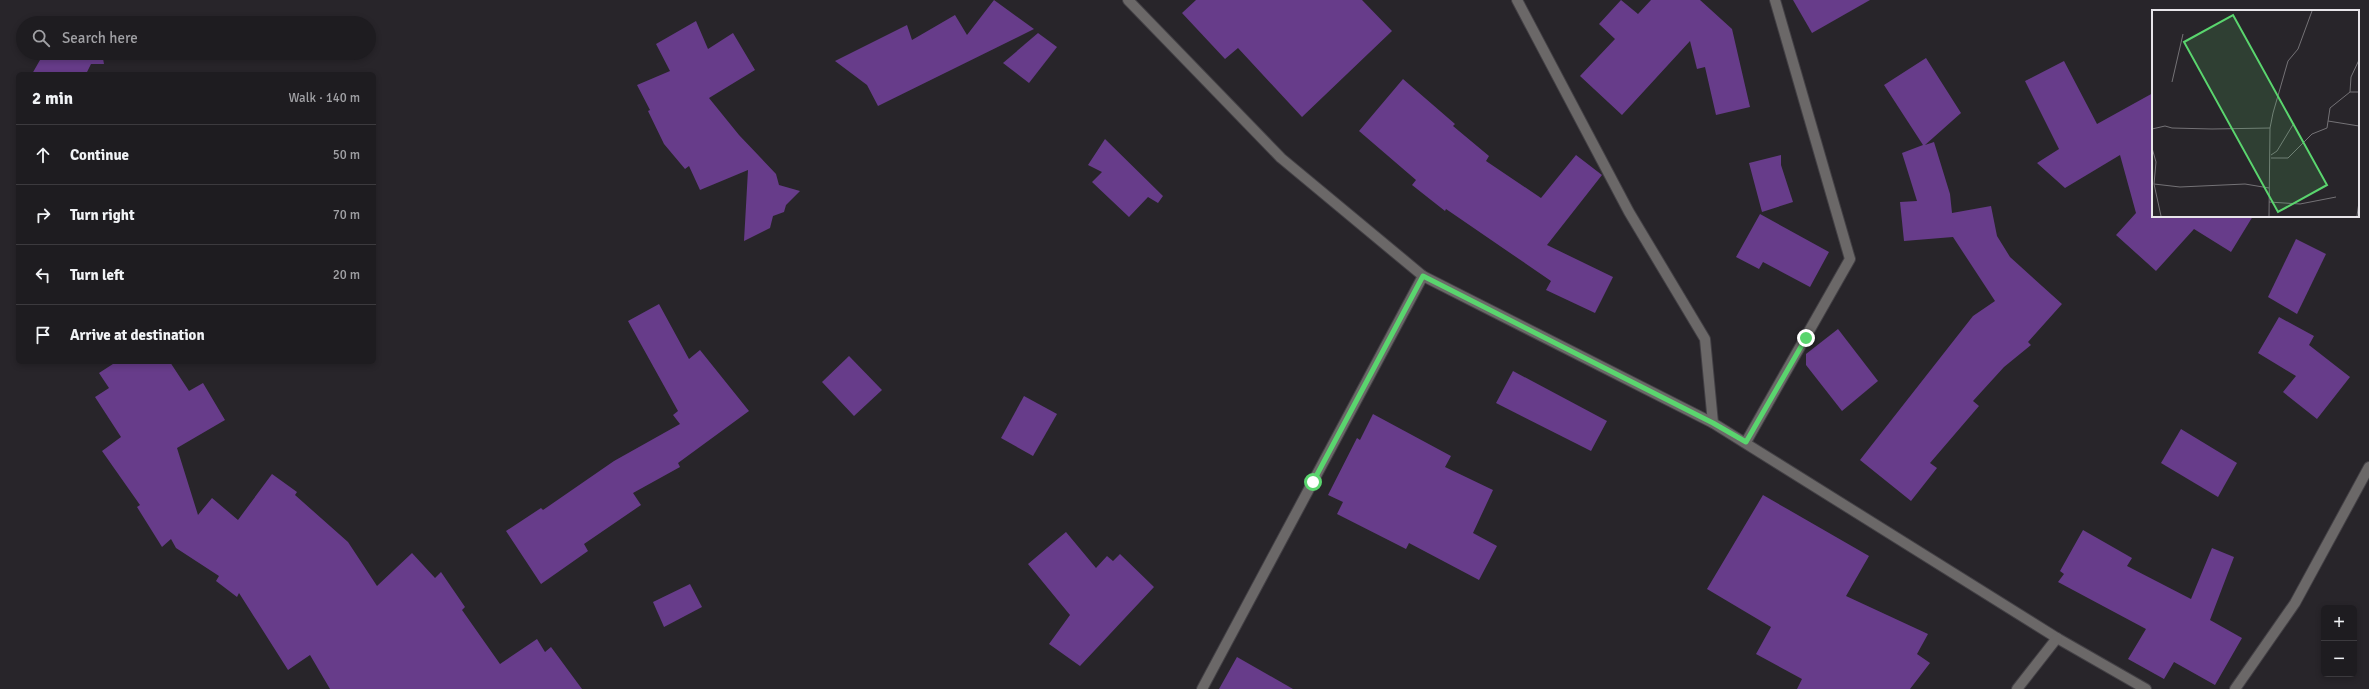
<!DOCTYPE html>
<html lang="en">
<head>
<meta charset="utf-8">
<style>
	:root { --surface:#1e1c20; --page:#2b292d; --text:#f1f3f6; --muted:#a1a1a5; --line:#3c3a3e }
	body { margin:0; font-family:Signika,sans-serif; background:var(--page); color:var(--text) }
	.controls { position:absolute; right:12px; bottom:12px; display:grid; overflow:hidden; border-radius:6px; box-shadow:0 2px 6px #0003 }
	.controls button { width:36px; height:36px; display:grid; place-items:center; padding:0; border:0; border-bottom:1px solid var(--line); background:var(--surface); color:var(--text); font:20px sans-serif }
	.stop { position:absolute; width:12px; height:12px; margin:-9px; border:3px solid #5ad56e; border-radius:50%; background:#fff }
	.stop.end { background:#5ad56e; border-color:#fff; box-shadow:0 1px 4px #0008 }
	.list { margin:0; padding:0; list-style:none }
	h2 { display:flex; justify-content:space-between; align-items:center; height:52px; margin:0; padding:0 16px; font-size:17px }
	h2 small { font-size:13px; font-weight:400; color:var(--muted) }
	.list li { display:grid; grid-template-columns:26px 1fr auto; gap:12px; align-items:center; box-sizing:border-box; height:60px; padding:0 16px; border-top:1px solid var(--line) }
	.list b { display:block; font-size:15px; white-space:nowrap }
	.list em { font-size:13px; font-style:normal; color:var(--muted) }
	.icon { flex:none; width:22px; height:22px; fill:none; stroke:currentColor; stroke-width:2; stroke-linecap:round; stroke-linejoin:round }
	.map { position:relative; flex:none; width:2369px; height:689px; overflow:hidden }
	.search { position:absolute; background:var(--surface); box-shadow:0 2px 6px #0003; left:16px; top:16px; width:360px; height:44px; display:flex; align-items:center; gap:10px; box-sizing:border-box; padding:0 14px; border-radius:22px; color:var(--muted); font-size:15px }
	.panel { position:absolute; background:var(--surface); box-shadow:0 2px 6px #0003; left:16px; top:72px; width:360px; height:292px; border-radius:6px }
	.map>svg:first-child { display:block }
	.building { fill:#673c8a }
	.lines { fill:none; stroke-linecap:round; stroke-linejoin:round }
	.street-casing { stroke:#434045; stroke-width:12 }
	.street { stroke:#6b6868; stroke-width:10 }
	.route { stroke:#5ad56e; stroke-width:5 }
	.inset-road { fill:none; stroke:#747276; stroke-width:1 }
	.view { fill:#5ad56e; fill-opacity:0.15; stroke:#5ad56e; stroke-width:2 }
	.inset-edge { fill:none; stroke:#e7e5e9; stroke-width:2 }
</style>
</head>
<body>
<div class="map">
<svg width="2369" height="689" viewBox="0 0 2369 689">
	<rect width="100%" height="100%" fill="#28252a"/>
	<g class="building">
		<path d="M 994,0 L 1034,29 L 878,106 L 867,85 L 835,61 L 907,25 L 912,40 L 955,15 L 967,35 Z"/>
		<path d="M 1196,0 L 1362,0 L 1392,31 L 1302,117 L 1238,48 L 1225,59 L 1182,13 Z"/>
		<path d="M 1621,0 L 1638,14 L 1651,0 L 1700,0 L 1732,29 L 1750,107 L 1716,115 L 1705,67 L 1697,69 L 1690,41 L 1622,115 L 1580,76 L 1615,39 L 1599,24 Z"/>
		<path d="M 1793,0 L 1870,0 L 1812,33 Z"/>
		<path d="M 696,21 L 708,49 L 733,33 L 755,70 L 709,98 L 739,135 L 776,174 L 779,185 L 800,191 L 786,205 L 784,212 L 773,216 L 770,228 L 744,241 L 748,170 L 700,190 L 689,166 L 685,169 L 664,144 L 648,111 L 650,110 L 637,85 L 670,71 L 656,44 Z"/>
		<path d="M 1038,33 L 1057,47 L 1029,83 L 1003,63 Z"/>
		<path d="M 44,53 L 102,53 L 104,64 L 91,64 L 86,74 L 32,74 Z"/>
		<path d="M 1926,58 L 1961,113 L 1925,145 L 1934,142 L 1950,194 L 1952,213 L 1991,206 L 1997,236 L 2010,257 L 2062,304 L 2028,342 L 2031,345 L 2004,367 L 1973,401 L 1979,406 L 1930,463 L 1937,468 L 1911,501 L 1860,460 L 1973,316 L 1995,301 L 1953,237 L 1904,241 L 1900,202 L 1917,201 L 1902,153 L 1923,145 L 1884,85 Z"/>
		<path d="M 2064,61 L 2097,124 L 2153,93 L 2153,216 L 2253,216 L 2231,252 L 2194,229 L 2156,271 L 2116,235 L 2136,213 L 2120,155 L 2065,188 L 2037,163 L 2059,149 L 2025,81 Z"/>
		<path d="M 1403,79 L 1455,124 L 1453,126 L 1489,156 L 1486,161 L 1541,198 L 1576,155 L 1602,175 L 1547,245 L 1613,277 L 1595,313 L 1546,290 L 1551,281 L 1446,209 L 1445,211 L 1412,185 L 1416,180 L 1359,131 Z"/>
		<path d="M 1105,139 L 1163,196 L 1158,203 L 1148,197 L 1129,217 L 1092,182 L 1102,172 L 1088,165 Z"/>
		<path d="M 1781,155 L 1781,165 L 1793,202 L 1762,212 L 1749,163 Z"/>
		<path d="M 1760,214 L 1829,252 L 1810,287 L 1763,262 L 1759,269 L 1736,257 Z"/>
		<path d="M 2296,239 L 2326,254 L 2297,314 L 2268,297 Z"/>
		<path d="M 659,304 L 689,359 L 700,350 L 749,411 L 678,463 L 680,467 L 633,493 L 641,505 L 584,544 L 588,551 L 541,584 L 506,531 L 541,508 L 543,510 L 614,461 L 680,424 L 673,415 L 678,411 L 628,321 Z"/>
		<path d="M 2279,317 L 2314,336 L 2309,345 L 2350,377 L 2317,419 L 2283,392 L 2296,376 L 2258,353 Z"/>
		<path d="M 1838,329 L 1878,381 L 1842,411 L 1806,365 L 1806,354 Z"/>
		<path d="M 849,356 L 882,390 L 854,416 L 822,382 Z"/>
		<path d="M 116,362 L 170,362 L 189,391 L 203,383 L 225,420 L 177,448 L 198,515 L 212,498 L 238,520 L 272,474 L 297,492 L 295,495 L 348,542 L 377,586 L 412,553 L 435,578 L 441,572 L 465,607 L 462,610 L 500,664 L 537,639 L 545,652 L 551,647 L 582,689 L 330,689 L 310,655 L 288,670 L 239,593 L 237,597 L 216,581 L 219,576 L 176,548 L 171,539 L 162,547 L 137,507 L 140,505 L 102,451 L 121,437 L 95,397 L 109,388 L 99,373 Z"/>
		<path d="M 1513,371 L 1607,421 L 1591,451 L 1496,403 Z"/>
		<path d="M 1024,396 L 1057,414 L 1033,456 L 1001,438 Z"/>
		<path d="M 1373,414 L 1451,456 L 1445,467 L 1493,490 L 1473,533 L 1497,546 L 1479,580 L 1409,543 L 1406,549 L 1337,514 L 1343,502 L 1328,495 L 1357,438 L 1360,440 Z"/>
		<path d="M 2181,429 L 2237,463 L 2218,497 L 2161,463 Z"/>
		<path d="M 1763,495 L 1869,556 L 1846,596 L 1928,634 L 1917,654 L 1930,663 L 1910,689 L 1797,689 L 1802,679 L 1756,654 L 1771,627 L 1707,589 Z"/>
		<path d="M 2083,530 L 2132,558 L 2127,566 L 2191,599 L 2212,548 L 2234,557 L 2210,620 L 2242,638 L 2215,685 L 2174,662 L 2164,679 L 2128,659 L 2146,629 L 2058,582 L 2064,574 L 2060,571 Z"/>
		<path d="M 1066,532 L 1096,568 L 1107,556 L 1113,561 L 1120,554 L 1154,587 L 1080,666 L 1049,644 L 1070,615 L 1028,564 Z"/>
		<path d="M 690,584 L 702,607 L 664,627 L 653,602 Z"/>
		<path d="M 1237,657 L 1293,689 L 1219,689 Z"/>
	</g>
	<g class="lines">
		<g class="street-casing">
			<g id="street">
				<path d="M 1128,0 L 1281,158 L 1423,276 L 1713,423 L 2057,638 L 2146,689"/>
				<path d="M 1517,0 L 1629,212 L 1705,339 L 1713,423"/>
				<path d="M 1746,442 L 1850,259 L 1775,0"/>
				<path d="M 1202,689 L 1423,276"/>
				<path d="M 2017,689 L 2057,638"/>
				<path d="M 2235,689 L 2295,603 L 2369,467"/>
			</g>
		</g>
		<use href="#street" class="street"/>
	</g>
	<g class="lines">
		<path class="route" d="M 1313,482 L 1423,276 L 1713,423 L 1746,442 L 1806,338"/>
	</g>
	<g transform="translate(2152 10)">
		<rect width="207" height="207" fill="#28252a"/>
		<path class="inset-road" d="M 20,72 L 31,24M 198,82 L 199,67 L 207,50M 176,111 L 207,116M 0,119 L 13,116 L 20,118 L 60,119 L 118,118M 0,138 L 4,152 L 2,174 L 9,206M 119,145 L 125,141 L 142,113M 119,148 L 136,148 L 160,124 L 175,118 L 178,98 L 198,82 L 207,82M 2,174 L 28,177 L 93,174 L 117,178M 117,192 L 148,194 L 184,187M 117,206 L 118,118 L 121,103 L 136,51 L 146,39 L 160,1M 205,206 L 207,192"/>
		<path class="view" d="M 81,5 L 175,175 L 126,202 L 32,32 Z"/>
		<rect width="207" height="207" class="inset-edge"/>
	</g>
</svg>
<div class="controls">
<button>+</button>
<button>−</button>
</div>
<div class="stop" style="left:1313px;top:482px"></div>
<div class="stop end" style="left:1806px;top:338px"></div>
<div class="search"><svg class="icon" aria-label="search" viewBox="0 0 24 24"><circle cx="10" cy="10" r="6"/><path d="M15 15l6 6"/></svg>Search here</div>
<section class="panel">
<h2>2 min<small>Walk · 140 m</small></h2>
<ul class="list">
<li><svg class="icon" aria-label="ahead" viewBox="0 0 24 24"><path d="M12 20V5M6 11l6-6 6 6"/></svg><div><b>Continue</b></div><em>50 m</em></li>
<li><svg class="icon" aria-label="right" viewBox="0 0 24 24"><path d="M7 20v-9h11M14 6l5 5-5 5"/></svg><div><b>Turn right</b></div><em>70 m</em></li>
<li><svg class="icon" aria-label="left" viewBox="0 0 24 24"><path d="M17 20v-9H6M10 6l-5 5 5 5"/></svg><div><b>Turn left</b></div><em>20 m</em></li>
<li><svg class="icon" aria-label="arrive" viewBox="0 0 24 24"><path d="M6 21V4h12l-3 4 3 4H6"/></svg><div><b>Arrive at destination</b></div></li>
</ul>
</section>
</div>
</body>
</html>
